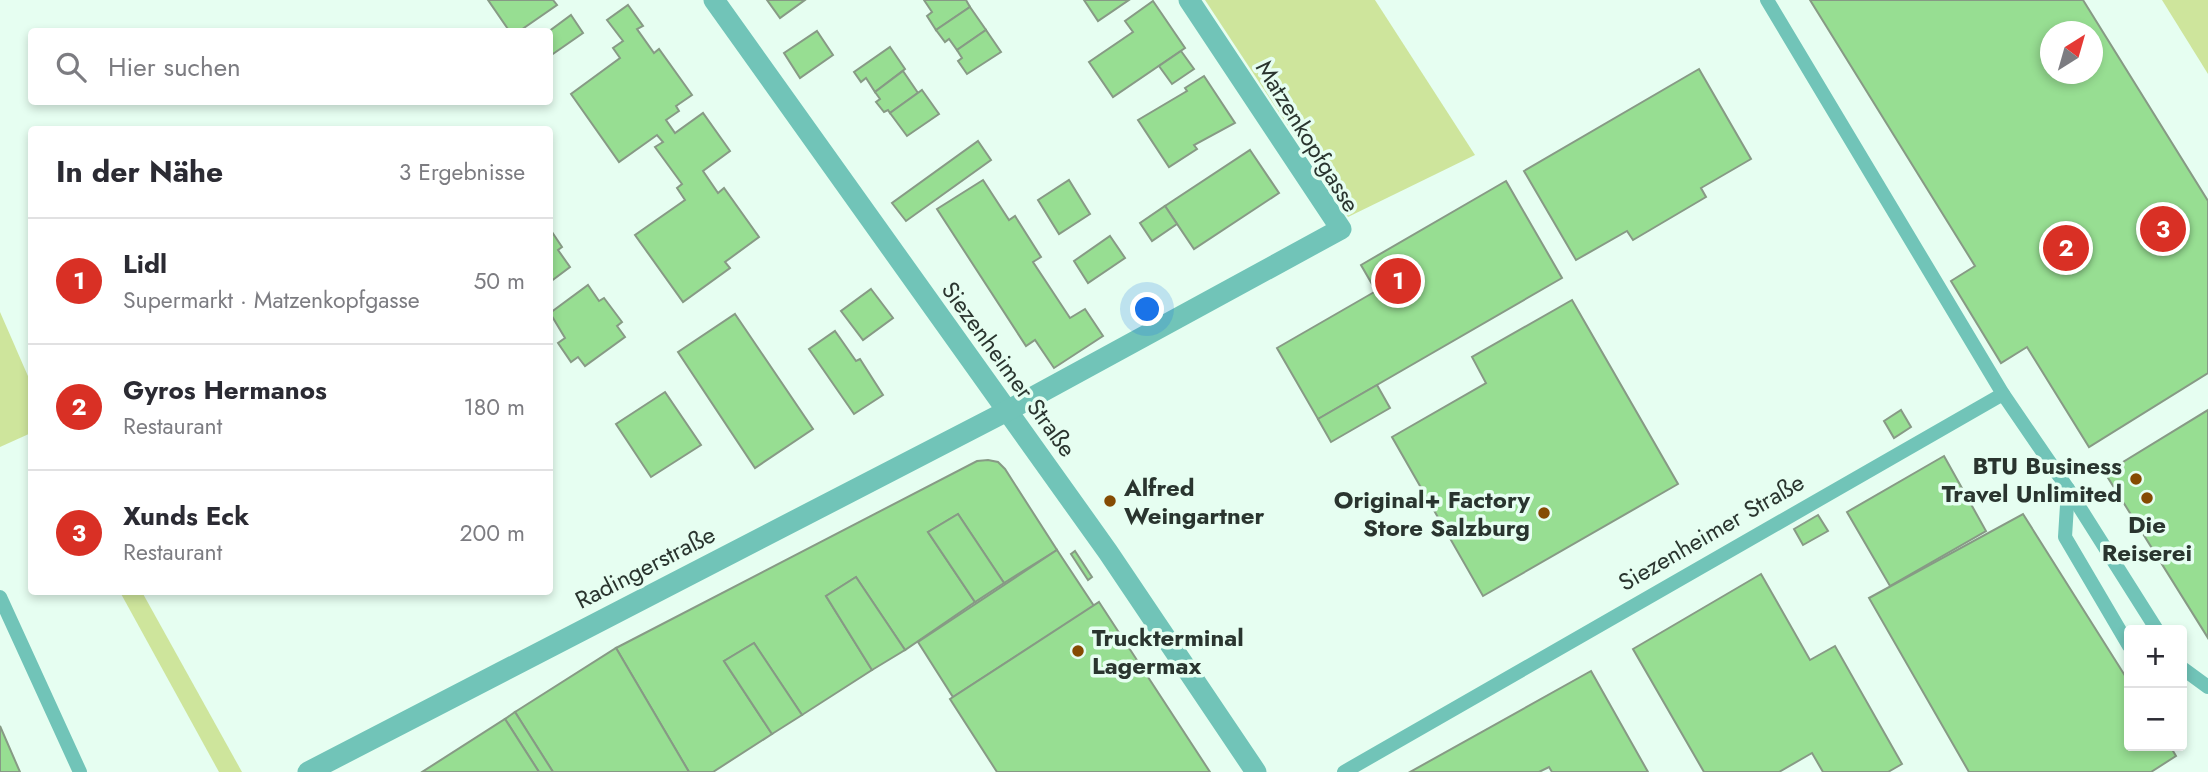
<!DOCTYPE html>
<html lang="de">
<head>
<meta charset="utf-8">
<style>
	:root { --surface:#fff; --page:#f7f7f7; --text:#2b2b33; --muted:#7c7c81; --line:#e1e1e2; --accent:#d93025 }
	body { margin:0; font-family:Jost,sans-serif; background:var(--page); color:var(--text) }
	.controls { position:absolute; right:21px; bottom:21px; display:grid; overflow:hidden; border-radius:7px; box-shadow:0 4px 10px #0003 }
	.controls button { width:63px; height:63px; display:grid; place-items:center; padding:0; border:0; border-bottom:2px solid var(--line); background:var(--surface); color:var(--text); font:35px sans-serif }
	.compass { position:absolute; left:2040px; top:21px; width:63px; height:63px; border-radius:50%; background:var(--surface); box-shadow:0 4px 10px #0003; rotate:37deg }
	.you { position:absolute; left:1148px; top:310px; width:24px; height:24px; margin:-18px; border:5px solid #fff; border-radius:50%; background:#1a73e8; box-shadow:0 0 0 10px #1a73e833 }
	.badge { display:grid; place-items:center; width:46px; height:46px; border-radius:50%; background:var(--accent); color:#fff; font-size:23px; font-weight:700 }
	.pin { position:absolute; translate:-50% -50%; border:4px solid #fff; box-shadow:0 2px 7px #0006 }
	.list { margin:0; padding:0; list-style:none }
	h2 { display:flex; justify-content:space-between; align-items:center; height:91px; margin:0; padding:0 28px; font-size:30px }
	h2 small { font-size:23px; font-weight:400; color:var(--muted) }
	.list li { display:grid; grid-template-columns:46px 1fr auto; gap:21px; align-items:center; box-sizing:border-box; height:126px; padding:0 28px; border-top:2px solid var(--line) }
	.list b { display:block; font-size:26px; white-space:nowrap }
	.list p { margin:0; font-size:23px; white-space:nowrap; color:var(--muted) }
	.list em { font-size:23px; font-style:normal; color:var(--muted) }
	.icon { flex:none; width:38px; height:38px; fill:none; stroke:currentColor; stroke-width:2; stroke-linecap:round; stroke-linejoin:round }
	.map { position:relative; flex:none; width:2208px; height:772px; overflow:hidden }
	.search { position:absolute; background:var(--surface); box-shadow:0 4px 10px #0003; left:28px; top:28px; width:525px; height:77px; display:flex; align-items:center; gap:18px; box-sizing:border-box; padding:0 24px; border-radius:7px; color:var(--muted); font-size:26px }
	.panel { position:absolute; background:var(--surface); box-shadow:0 4px 10px #0003; left:28px; top:126px; width:525px; height:469px; border-radius:7px }
	.map>svg:first-child { display:block }
	.green { fill:#cee59c }
	.building { fill:#97de92; stroke:#879a85; stroke-width:2; fill-rule:evenodd }
	.lines { fill:none; stroke-linecap:round; stroke-linejoin:round }
	.lane { stroke:#71c4b8; stroke-width:14 }
	.street { stroke:#71c4b8; stroke-width:21 }
	.poi-dot { fill:#854b02; stroke:#e6fef1; stroke-width:2.5 }
	.labels { text-anchor:middle; dominant-baseline:central; stroke-width:7; stroke-linejoin:round; paint-order:stroke }
	.street-label { font-size:24px; fill:#2a352f; stroke:#e6fef1 }
	.poi-label { font-size:24px; font-weight:bold; fill:#2a352f; stroke:#e6fef1; text-anchor:end }
</style>
</head>
<body>
<div class="map">
<svg width="2208" height="772" viewBox="0 0 2208 772">
	<rect width="100%" height="100%" fill="#e6fef1"/>
	<g class="green">
		<path d="M 1205,0 L 1375,0 L 1475,155 L 1348,217 Z"/>
		<path d="M 2162,0 L 2208,0 L 2208,74 Z"/>
		<path d="M 0,312 L 31,383 L 31,433 L 0,447 Z"/>
		<path d="M 120,592 L 142,592 L 242,772 L 219,772 Z"/>
	</g>
	<g class="building">
		<path d="M 488,0 L 553,0 L 557,5 L 518,32 L 510,32 Z"/>
		<path d="M 767,0 L 805,0 L 780,18 Z"/>
		<path d="M 924,0 L 966,0 L 970,7 L 936,30 L 927,16 L 932,12 Z"/>
		<path d="M 1084,0 L 1129,0 L 1098,21 Z"/>
		<path d="M 1810,0 L 2083,0 L 2208,201 L 2208,373 L 2089,447 L 2027,347 L 2001,363 L 1951,281 L 1975,266 ZM 2050,32 L 2092,32 L 2092,74 L 2050,74 Z"/>
		<path d="M 1153,1 L 1185,48 L 1113,97 L 1089,62 L 1133,32 L 1125,21 Z"/>
		<path d="M 628,5 L 643,26 L 637,29 L 654,53 L 659,49 L 692,95 L 676,106 L 679,111 L 666,120 L 675,133 L 703,113 L 730,151 L 703,171 L 718,193 L 724,188 L 759,237 L 725,262 L 730,268 L 683,302 L 635,235 L 685,200 L 677,188 L 682,184 L 655,147 L 663,142 L 657,135 L 619,162 L 571,94 L 620,58 L 613,48 L 623,41 L 607,20 Z"/>
		<path d="M 970,7 L 986,30 L 957,50 L 949,39 L 945,42 L 936,30 Z"/>
		<path d="M 571,15 L 583,33 L 550,56 L 548,32 Z"/>
		<path d="M 986,30 L 1001,52 L 967,74 L 958,61 L 962,58 L 957,50 Z"/>
		<path d="M 817,31 L 833,55 L 800,78 L 784,53 Z"/>
		<path d="M 890,47 L 905,69 L 875,92 L 866,78 L 861,82 L 854,72 Z"/>
		<path d="M 1181,51 L 1194,69 L 1172,84 L 1159,66 Z"/>
		<path d="M 1699,69 L 1751,159 L 1701,188 L 1706,197 L 1633,240 L 1627,231 L 1576,260 L 1524,171 Z"/>
		<path d="M 903,71 L 918,93 L 890,113 L 888,110 L 884,112 L 876,102 L 880,99 L 875,92 Z"/>
		<path d="M 1204,76 L 1235,123 L 1194,145 L 1197,149 L 1169,167 L 1138,120 L 1187,91 L 1185,88 Z"/>
		<path d="M 922,90 L 939,114 L 907,136 L 890,113 Z"/>
		<path d="M 978,141 L 991,160 L 906,221 L 892,203 Z"/>
		<path d="M 1250,150 L 1279,193 L 1194,249 L 1165,206 Z"/>
		<path d="M 983,180 L 1009,220 L 1015,216 L 1041,257 L 1033,262 L 1070,318 L 1085,309 L 1103,336 L 1054,368 L 1035,340 L 1026,346 L 937,209 Z"/>
		<path d="M 1069,180 L 1090,214 L 1059,234 L 1038,200 Z"/>
		<path d="M 1506,181 L 1562,278 L 1318,419 L 1277,348 L 1376,291 L 1361,265 Z"/>
		<path d="M 1165,206 L 1177,224 L 1152,241 L 1140,223 Z"/>
		<path d="M 550,229 L 562,247 L 558,250 L 570,267 L 550,282 Z"/>
		<path d="M 1110,236 L 1125,258 L 1088,283 L 1074,261 Z"/>
		<path d="M 588,285 L 599,301 L 604,298 L 622,322 L 617,326 L 625,337 L 585,366 L 578,357 L 571,362 L 558,343 L 565,338 L 550,313 Z"/>
		<path d="M 871,289 L 893,318 L 863,340 L 841,311 Z"/>
		<path d="M 1572,300 L 1678,484 L 1483,596 L 1392,437 L 1486,383 L 1472,357 Z"/>
		<path d="M 735,314 L 813,429 L 755,468 L 678,352 Z"/>
		<path d="M 835,331 L 856,361 L 860,359 L 883,395 L 854,414 L 809,349 Z"/>
		<path d="M 1377,385 L 1390,408 L 1331,442 L 1318,419 Z"/>
		<path d="M 665,392 L 701,445 L 651,477 L 616,424 Z"/>
		<path d="M 1901,410 L 1911,427 L 1894,438 L 1884,421 Z"/>
		<path d="M 2208,410 L 2208,638 L 2105,473 Z"/>
		<path d="M 1944,456 L 1986,531 L 1890,586 L 1847,512 Z"/>
		<path d="M 988,460 L 998,462 L 1005,469 L 1057,550 L 1004,583 L 958,514 L 928,532 L 975,602 L 905,650 L 856,577 L 826,596 L 872,670 L 802,715 L 754,643 L 724,661 L 772,734 L 713,772 L 689,772 L 616,648 L 977,461 Z"/>
		<path d="M 958,514 L 1004,583 L 975,602 L 928,532 Z"/>
		<path d="M 2023,514 L 2129,682 L 2129,746 L 2170,746 L 2176,756 L 2151,772 L 1969,772 L 1869,598 Z"/>
		<path d="M 1818,515 L 1828,531 L 1803,545 L 1794,529 Z"/>
		<path d="M 1057,550 L 1094,606 L 953,697 L 918,642 Z"/>
		<path d="M 1075,551 L 1092,577 L 1088,580 L 1071,554 Z"/>
		<path d="M 1761,574 L 1810,660 L 1835,646 L 1902,764 L 1888,772 L 1823,772 L 1812,753 L 1779,772 L 1704,772 L 1633,649 Z"/>
		<path d="M 856,577 L 905,650 L 872,670 L 826,596 Z"/>
		<path d="M 1099,602 L 1210,772 L 997,772 L 950,699 Z"/>
		<path d="M 754,643 L 802,715 L 772,734 L 724,661 Z"/>
		<path d="M 616,648 L 689,772 L 553,772 L 515,712 Z"/>
		<path d="M 1591,671 L 1648,772 L 1552,772 L 1549,767 L 1539,772 L 1410,772 Z"/>
		<path d="M 515,712 L 553,772 L 539,772 L 505,719 Z"/>
		<path d="M 505,719 L 539,772 L 422,772 Z"/>
		<path d="M 0,726 L 20,772 L 0,772 Z"/>
	</g>
	<g class="lines">
		<g class="lane">
			<path d="M 1767,0 L 2003,394"/>
			<path d="M 2068,489 L 2065,537 L 2129,646"/>
			<path d="M 0,597 L 80,772"/>
			<path d="M 2182,668 L 2208,687"/>
			<path d="M 1344,772 L 2003,394 L 2068,489 L 2157,630"/>
		</g>
		<g class="street">
			<path d="M 714,0 L 1108,552 L 1256,772"/>
			<path d="M 308,772 L 1007,411 L 1341,229 L 1189,0"/>
		</g>
	</g>
	<g class="poi-dot">
		<circle cx="2136" cy="479" r="7"/>
		<circle cx="2147" cy="498" r="7"/>
		<circle cx="1110" cy="501" r="7"/>
		<circle cx="1544" cy="513" r="7"/>
		<circle cx="1078" cy="651" r="7"/>
	</g>
	<g class="labels">
		<g class="street-label">
			<text transform="translate(1308 136) rotate(58)">Matzenkopfgasse</text>
			<text transform="translate(1009 369) rotate(54)">Siezenheimer Straße</text>
			<text transform="translate(1711 532) rotate(-30)">Siezenheimer Straße</text>
			<text transform="translate(645 567) rotate(-27)">Radingerstraße</text>
		</g>
		<g class="poi-label">
			<text x="2122" y="465">BTU Business<tspan x="2122" dy="28">Travel Unlimited</tspan></text>
			<text x="1124" y="487" text-anchor="start">Alfred<tspan x="1124" dy="28">Weingartner</tspan></text>
			<text x="1530" y="499">Original+ Factory<tspan x="1530" dy="28">Store Salzburg</tspan></text>
			<text x="2147" y="524" text-anchor="middle">Die<tspan x="2147" dy="28">Reiserei</tspan></text>
			<text x="1092" y="637" text-anchor="start">Truckterminal<tspan x="1092" dy="28">Lagermax</tspan></text>
		</g>
	</g>
</svg>
<div class="controls">
<button>+</button>
<button>−</button>
</div>
<svg class="compass" viewBox="-18 -18 36 36"><path d="M0-13l5 13h-10z" fill="#e53935"/><path d="M0 13l5-13h-10z" fill="#7c7c81"/></svg>
<div class="you"></div>
<div class="pin badge" style="left:1398px;top:281px">1</div>
<div class="pin badge" style="left:2066px;top:248px">2</div>
<div class="pin badge" style="left:2163px;top:229px">3</div>
<div class="search"><svg class="icon" aria-label="search" viewBox="0 0 24 24"><circle cx="10" cy="10" r="6"/><path d="M15 15l6 6"/></svg>Hier suchen</div>
<section class="panel">
<h2>In der Nähe<small>3 Ergebnisse</small></h2>
<ul class="list">
<li><span class="badge">1</span><div><b>Lidl</b><p>Supermarkt · Matzenkopfgasse</p></div><em>50 m</em></li>
<li><span class="badge">2</span><div><b>Gyros Hermanos</b><p>Restaurant</p></div><em>180 m</em></li>
<li><span class="badge">3</span><div><b>Xunds Eck</b><p>Restaurant</p></div><em>200 m</em></li>
</ul>
</section>
</div>
</body>
</html>
